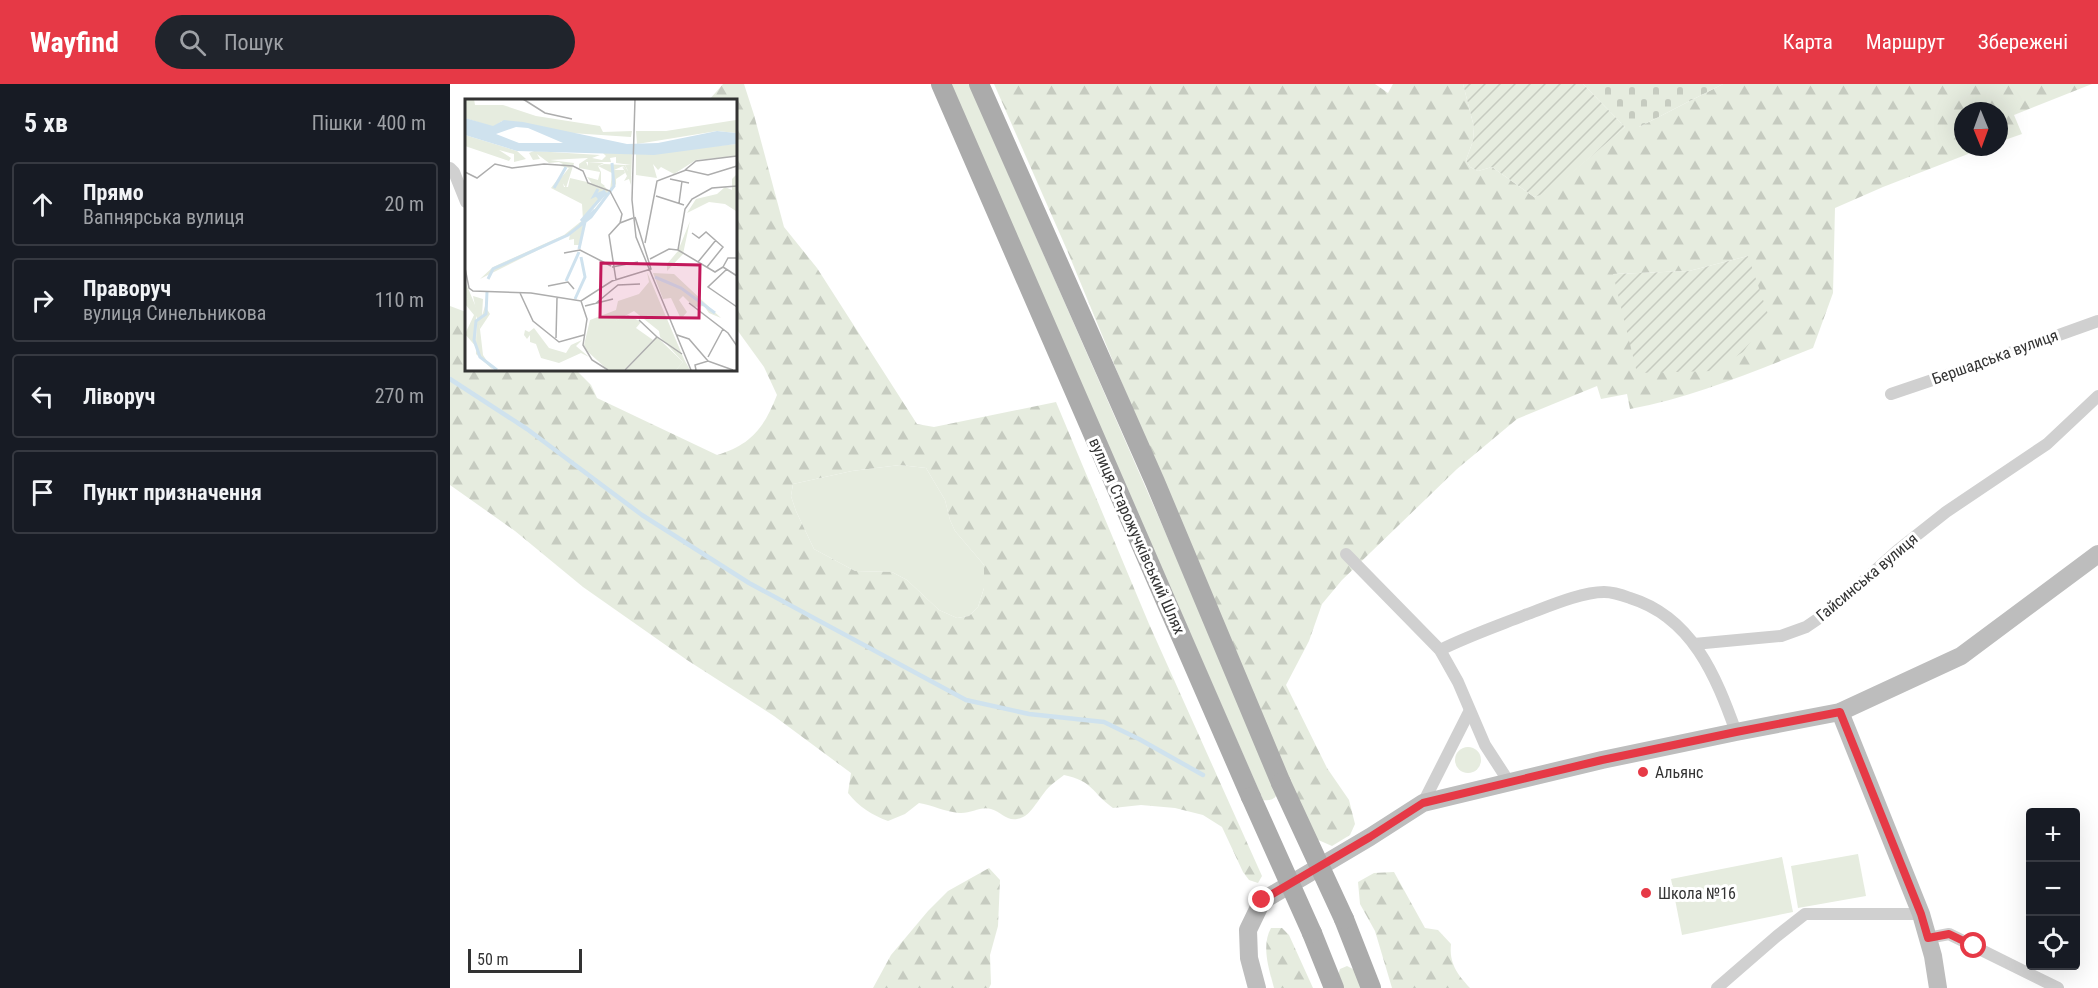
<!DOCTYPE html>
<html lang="uk">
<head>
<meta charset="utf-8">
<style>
	:root { --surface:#171b24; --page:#20242c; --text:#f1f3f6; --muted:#9ea1a6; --line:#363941; --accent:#e63946 }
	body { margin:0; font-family:"Roboto Condensed",sans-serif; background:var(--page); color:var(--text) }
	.controls { position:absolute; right:18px; bottom:18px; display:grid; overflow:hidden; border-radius:6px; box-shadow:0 6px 24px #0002 }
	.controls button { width:54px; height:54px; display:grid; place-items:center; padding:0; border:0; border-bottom:2px solid var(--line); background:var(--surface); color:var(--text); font:30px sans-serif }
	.compass { position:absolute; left:1504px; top:18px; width:54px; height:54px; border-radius:50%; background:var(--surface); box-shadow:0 6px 24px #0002; rotate:179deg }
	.scale { position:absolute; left:18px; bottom:15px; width:114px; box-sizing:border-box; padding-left:6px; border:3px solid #333; border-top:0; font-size:16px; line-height:21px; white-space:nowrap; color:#333; -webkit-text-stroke:4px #fff; paint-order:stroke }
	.stop { position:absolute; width:18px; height:18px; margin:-14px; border:4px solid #e63946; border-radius:50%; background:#fff }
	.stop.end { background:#e63946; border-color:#fff; box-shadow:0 2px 6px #0008 }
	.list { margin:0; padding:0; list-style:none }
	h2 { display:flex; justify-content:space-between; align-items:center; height:78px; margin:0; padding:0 24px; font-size:26px }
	h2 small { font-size:20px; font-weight:400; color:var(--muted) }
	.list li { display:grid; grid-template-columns:39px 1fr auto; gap:18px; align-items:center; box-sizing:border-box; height:84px; margin:0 12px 12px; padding:0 12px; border:2px solid var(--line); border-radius:6px }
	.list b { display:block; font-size:22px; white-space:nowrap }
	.list p { margin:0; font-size:20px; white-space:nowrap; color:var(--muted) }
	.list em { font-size:20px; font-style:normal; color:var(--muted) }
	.icon { flex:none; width:33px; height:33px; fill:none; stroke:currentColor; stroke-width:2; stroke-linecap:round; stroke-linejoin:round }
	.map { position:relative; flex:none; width:1648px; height:904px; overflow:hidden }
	header { display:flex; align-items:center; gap:36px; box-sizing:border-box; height:84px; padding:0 30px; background:var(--accent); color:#fff }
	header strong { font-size:28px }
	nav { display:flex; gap:33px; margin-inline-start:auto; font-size:21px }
	.search { width:420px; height:54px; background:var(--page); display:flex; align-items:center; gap:15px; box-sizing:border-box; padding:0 21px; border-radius:33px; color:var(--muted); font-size:22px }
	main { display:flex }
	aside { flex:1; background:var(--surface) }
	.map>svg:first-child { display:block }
	.green { fill:#e6ecdf }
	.forest { fill:url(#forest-firs); fill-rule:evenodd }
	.cemetery { fill:url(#cemetery-stones) }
	.garden { fill:url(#garden-furrows) }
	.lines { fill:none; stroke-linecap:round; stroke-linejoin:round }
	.stream { stroke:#cfe2ee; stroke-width:4.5 }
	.street { stroke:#d0d0d0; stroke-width:12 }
	.secondary { stroke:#bdbdbd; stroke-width:18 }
	.primary { stroke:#ababab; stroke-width:20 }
	.primary-bridge { stroke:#ababab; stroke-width:20 }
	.route { stroke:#e63946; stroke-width:8 }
	.poi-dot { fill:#e63946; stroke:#fff; stroke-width:2 }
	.labels { text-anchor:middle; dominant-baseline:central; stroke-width:6; stroke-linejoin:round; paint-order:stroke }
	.street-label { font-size:16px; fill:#333; stroke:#fff }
	.poi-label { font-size:16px; fill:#333; stroke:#fff; text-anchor:start }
	.inset-river { fill:none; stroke:#cfe2ee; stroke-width:3 }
	.inset-road { fill:none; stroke:#adadad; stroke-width:1.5 }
	.view { fill:#c2185b; fill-opacity:0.15; stroke:#c2185b; stroke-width:3 }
	.inset-edge { fill:none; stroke:#333; stroke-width:3 }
</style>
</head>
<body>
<header>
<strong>Wayfind</strong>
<div class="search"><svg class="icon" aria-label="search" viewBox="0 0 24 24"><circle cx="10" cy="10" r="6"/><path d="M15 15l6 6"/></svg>Пошук</div>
<nav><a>Карта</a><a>Маршрут</a><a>Збережені</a></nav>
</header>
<main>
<aside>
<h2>5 хв<small>Пішки · 400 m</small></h2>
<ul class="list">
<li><svg class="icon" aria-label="ahead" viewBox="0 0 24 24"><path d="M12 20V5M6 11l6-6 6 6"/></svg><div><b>Прямо</b><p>Вапнярська вулиця</p></div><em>20 m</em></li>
<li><svg class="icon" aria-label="right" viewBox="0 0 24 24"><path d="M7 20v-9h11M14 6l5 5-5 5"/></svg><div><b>Праворуч</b><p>вулиця Синельникова</p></div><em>110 m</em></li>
<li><svg class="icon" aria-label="left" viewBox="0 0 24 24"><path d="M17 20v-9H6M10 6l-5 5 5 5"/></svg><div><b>Ліворуч</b></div><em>270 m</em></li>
<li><svg class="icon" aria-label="arrive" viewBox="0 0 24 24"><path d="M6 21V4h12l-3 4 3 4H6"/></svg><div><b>Пункт призначення</b></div></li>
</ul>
</aside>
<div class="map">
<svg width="1648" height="904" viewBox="0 0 1648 904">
	<defs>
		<pattern id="forest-firs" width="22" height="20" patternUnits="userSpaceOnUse" patternTransform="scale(1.5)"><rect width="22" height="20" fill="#e6ecdf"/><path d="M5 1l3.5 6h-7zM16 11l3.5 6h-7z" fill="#c6cbc0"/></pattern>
		<pattern id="cemetery-stones" width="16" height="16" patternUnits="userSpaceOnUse" patternTransform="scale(1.5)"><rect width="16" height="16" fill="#e6ecdf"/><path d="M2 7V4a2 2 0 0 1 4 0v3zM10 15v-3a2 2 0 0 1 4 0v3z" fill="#c6cbc0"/></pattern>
		<pattern id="garden-furrows" width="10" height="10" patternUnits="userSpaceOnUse" patternTransform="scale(1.5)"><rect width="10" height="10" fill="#e6ecdf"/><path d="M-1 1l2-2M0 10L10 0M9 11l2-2" fill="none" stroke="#c6cbc0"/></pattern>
	</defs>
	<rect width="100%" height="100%" fill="#fff"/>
	<g class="green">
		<path d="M 500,0 L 519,0 L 829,708 C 825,715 821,717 813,716 Z"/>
		<path d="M 450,381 L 476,384 L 495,416 L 500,436 L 505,447 L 534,481 L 534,504 L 528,523 L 519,532 L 507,534 L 489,526 L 457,496 L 442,488 L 405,487 L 364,465 L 346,427 L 341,412 L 343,400 L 402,387 Z"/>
		<circle cx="1018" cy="676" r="13"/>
		<path d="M 1408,770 L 1416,812 L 1348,824 L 1341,782 Z"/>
		<path d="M 1332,773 L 1343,828 L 1232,851 L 1221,795 Z"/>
		<path d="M 897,882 L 905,886 L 912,904 L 893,904 L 888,891 L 890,885 Z"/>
	</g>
	<g class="forest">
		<path d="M 273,0 L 294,0 L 304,31 L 334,143 L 367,184 L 467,340 L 484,343 L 606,318 L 699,540 L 812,792 L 808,799 L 799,796 L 793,788 L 772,743 L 753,731 L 725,724 L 691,721 L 663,724 C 641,708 643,697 614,691 C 609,695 603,699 599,703 C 592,710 582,728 575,732 C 558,741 554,729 541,725 C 530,722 521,730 509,729 C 496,728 482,721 469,719 L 455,730 L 438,737 C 422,731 409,723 398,709 L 401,689 L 324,632 L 237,576 L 133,503 L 65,447 L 0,401 L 0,222 L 16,228 L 16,285 L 125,285 L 141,301 L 147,314 L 267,371 C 301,361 314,344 327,311 L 314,283 L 285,243 L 285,16 L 259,16 ZM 450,381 L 476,384 L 495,416 L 500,436 L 505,447 L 534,481 L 534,504 L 528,523 L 519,532 L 507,534 L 489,526 L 457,496 L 442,488 L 405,487 L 364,465 L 346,427 L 341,412 L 343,400 L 402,387 Z"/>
		<path d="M 544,0 L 925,0 L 938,9 L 943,0 L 1013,0 L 1024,43 L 1023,57 L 1016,76 L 1020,83 L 1028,87 L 1042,83 L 1084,113 L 1100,107 L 1175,43 L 1189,43 L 1273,0 L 1642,0 L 1564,31 L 1572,50 L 1549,58 L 1549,27 L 1513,27 L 1513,63 L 1536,63 L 1433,103 L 1385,124 L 1383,209 L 1363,264 C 1303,288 1244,313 1180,325 L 1177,310 L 1151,315 L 1147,302 L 1067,335 L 1007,385 L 892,496 L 872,520 L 859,557 L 836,601 L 877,684 L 899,716 L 905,740 L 900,751 L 882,762 L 866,755 L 846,721 L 617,166 ZM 1298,172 L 1293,268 L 1163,190 L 1239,187 Z"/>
		<path d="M 539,784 L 550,796 L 548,842 L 540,871 L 541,900 L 539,904 L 423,904 L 441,871 L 478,827 L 498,807 Z"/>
		<path d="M 944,788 L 975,844 L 988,846 L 1001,860 C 999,879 1007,890 1020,904 L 942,904 L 925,847 L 910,820 L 908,798 L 924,789 Z"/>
		<path d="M 821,844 L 832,844 L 839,851 L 863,904 L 824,904 C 819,885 811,862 821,844 Z"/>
	</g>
	<path class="cemetery" d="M 1133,0 L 1273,0 L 1189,43 L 1175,43 Z"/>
	<g class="garden">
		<path d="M 1013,0 L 1133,0 L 1175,43 L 1100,108 L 1084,113 L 1042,83 L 1028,87 L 1020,83 L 1016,76 L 1023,57 L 1024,43 Z"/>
		<path d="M 1298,172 L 1319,233 L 1293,268 L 1263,287 L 1187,289 L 1163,190 L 1239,187 Z"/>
	</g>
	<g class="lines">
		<path class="stream" d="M 0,295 L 77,345 L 192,431 L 299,499 L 516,616 L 579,630 L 654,638 L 689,655 L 753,691"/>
		<g class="street">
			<path d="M 0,84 L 4,88 L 16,118"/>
			<path d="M 1441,310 L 1509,287 L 1648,237"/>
			<path d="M 896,470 L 990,566 L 1008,598 L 1035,661 L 1059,698"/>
			<path d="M 1244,560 L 1331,552 L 1356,543 L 1381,526 L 1448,466 L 1496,428 L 1597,360 L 1648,312"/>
			<path d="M 990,566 C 1018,552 1047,542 1075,531 C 1097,523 1131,508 1154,508 C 1163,508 1172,511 1180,514 C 1242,533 1266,592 1286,648"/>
			<path d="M 973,719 L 1019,628"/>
			<path d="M 1478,854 L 1499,850 L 1608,904"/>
			<path d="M 1267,904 L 1327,852 L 1355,830 L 1471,830"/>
		</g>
		<g class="secondary">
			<path d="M 1390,628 L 1471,830 L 1483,872 L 1488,904"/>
			<path d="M 807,904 L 799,874 L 798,846 L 812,817 L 920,753 L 973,719 L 1152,676 L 1286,648 L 1390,628 L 1511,572 L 1648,470"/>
		</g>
		<g class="primary">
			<path d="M 491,0 L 801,713"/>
			<path d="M 529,0 L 705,398 L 831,699"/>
			<path d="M 894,835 L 921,904"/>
			<path d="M 862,849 L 884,904"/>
		</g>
		<g class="primary-bridge">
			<path d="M 831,699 L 894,835"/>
			<path d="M 801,713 L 862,849"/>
		</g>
	</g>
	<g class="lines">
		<path class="route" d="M 812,816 L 920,753 L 973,719 L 1152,676 L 1286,648 L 1390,628 L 1471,830 L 1478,854 L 1499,850 L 1524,862"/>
	</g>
	<g class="poi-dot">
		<circle cx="1193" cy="688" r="6"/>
		<circle cx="1196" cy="809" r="6"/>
	</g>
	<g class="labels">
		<g class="street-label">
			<text transform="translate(1545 273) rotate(-20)">Бершадська вулиця</text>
			<text transform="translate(687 452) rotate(66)">вулиця Старожучківський Шлях</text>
			<text transform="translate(1417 493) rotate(-40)">Гайсинська вулиця</text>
		</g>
		<g class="poi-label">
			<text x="1205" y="688">Альянс</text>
			<text x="1208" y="809">Школа №16</text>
		</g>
	</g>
	<g transform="translate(15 15)">
		<rect width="272" height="272" fill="#fff"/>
		<path d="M 139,65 L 160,66 L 163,73 L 158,67 L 149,71 L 159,71 L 160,74 L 151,80 L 151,85 L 145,92 L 147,74 L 133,67 ZM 96,76 L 99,88 L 103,88 L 105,79 L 139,87 L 144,92 L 118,121 L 117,105 L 86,89 ZM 0,182 L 13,213 L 18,256 L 28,271 L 11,255 L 12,219 L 0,195 Z" fill="#e6ecdf"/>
		<path d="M 0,0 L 9,0 L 10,6 L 38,6 L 71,17 L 135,27 L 138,33 L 167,32 L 166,38 L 106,34 L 37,22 L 28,28 L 0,19 ZM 271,21 L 271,34 L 252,32 L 172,45 L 171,32 L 201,32 ZM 0,36 L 52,52 L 61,60 L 49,63 L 49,55 L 34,51 L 46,59 L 44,62 L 0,47 ZM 271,45 L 271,57 L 231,61 L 209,75 L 196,68 L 193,71 L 188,65 L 192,79 L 171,76 L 171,55 ZM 69,52 L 135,56 L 127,59 L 137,61 L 141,57 L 138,54 L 167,54 L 166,86 L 164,80 L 159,82 L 162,77 L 157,67 L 146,69 L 157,67 L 163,72 L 160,66 L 166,66 L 151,64 L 151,58 L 145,59 L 146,63 L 121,63 L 123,67 L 123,63 L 139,64 L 133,67 L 136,73 L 136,84 L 140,87 L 137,87 L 128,86 L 122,78 L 133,81 L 135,73 L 114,69 L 114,65 L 123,59 L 85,61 L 109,64 L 101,89 L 95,80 L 104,69 L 95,67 L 98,65 L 94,63 L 84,64 L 72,55 L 75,60 L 68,61 L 64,54 ZM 271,76 L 271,112 L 260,105 L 244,103 L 222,114 L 231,100 L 252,95 L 260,88 L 267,91 L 267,80 ZM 145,93 L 120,123 L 114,150 L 114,146 L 109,146 L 109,140 L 104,141 L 105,135 L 15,180 L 28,168 L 99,136 L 124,116 ZM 225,122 L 218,155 L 202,172 L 202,165 L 213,152 ZM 182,173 L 219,260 L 225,271 L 211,271 L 218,263 L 195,238 L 194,232 L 169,212 L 147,224 L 122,252 L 119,246 L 125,221 L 151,211 L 153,202 L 174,195 L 184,183 ZM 188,174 L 209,175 L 256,219 L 244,214 L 239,207 L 229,208 L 218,197 L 214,201 L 222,213 L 216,220 L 206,199 L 198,200 ZM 0,195 L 11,214 L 12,249 L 0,235 L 9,216 L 0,205 ZM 8,197 L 18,200 L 17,217 L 20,207 L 25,215 L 15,230 ZM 69,229 L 84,249 L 101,254 L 106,246 L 117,241 L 111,247 L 124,258 L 116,254 L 94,264 L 76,259 L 71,245 L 65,243 L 65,236 L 62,240 L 59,236 L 60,231 L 64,233 Z" fill="#e6ecdf"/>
		<path d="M 163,216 L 176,223 L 171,229 L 188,241 L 159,271 L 143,271 L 122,252 L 143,225 ZM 192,238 L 218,263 L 211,271 L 161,271 Z" fill="#e6ecdf"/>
		<path d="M 0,19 L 28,27 L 39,21 L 58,23 L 162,45 L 193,44 L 252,32 L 271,34 L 271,45 L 189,56 L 52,52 L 0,36 ZM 51,28 L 63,29 L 98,44 L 54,44 L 31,35 Z" fill="#cfe2ee" fill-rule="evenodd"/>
		<path class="inset-river" d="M 89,89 L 101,68M 132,99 L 140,92 L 129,97 L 133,90M 116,122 L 141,93M 115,126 L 130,111M 114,150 L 120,123M 190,178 L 216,189 L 250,214M 23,180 L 28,170 L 103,136 L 126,118 L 149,87 L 147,64M 101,182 L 114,153M 22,193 L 21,215 L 11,222 L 9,241 L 15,258 L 32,271M 110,200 L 120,178 L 116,158"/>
		<path class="inset-road" d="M 58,0 L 80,14 L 107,20M 170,0 L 167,101 L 171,138 L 226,271M 220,71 L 231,62 L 272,57M 0,73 L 12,79 L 30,65 L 47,69 L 79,65 L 108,67 L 118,72 L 123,84 L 145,92 L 157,115 L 155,124M 205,80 L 224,84M 191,97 L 219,106M 214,104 L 217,82M 227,134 L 234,139 L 241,133 L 258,148 L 242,168M 180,144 L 192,82 L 221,71 L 243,76 L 272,67M 213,151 L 220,110 L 227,100 L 247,89 L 272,87M 213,151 L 250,173 L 258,168 L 272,177M 99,154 L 115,151 L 146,167M 185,160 L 204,150 L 213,151M 233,163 L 251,141M 147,168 L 173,163M 258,168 L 263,159 L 272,159M 0,169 L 4,189 L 8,192 L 66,194 L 116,202 L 147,182 L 186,170 L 170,118M 262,170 L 243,188 L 272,208M 151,181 L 144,136 L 155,124 L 168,119M 83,187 L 103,183 L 109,190M 55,194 L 68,222 L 94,243 L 119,236M 116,202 L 122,220 L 118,246 L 127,261 L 143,271M 224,204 L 263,234 L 272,247M 130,205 L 153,186 L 175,185M 120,207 L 148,200M 174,221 L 192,238M 212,236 L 224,240 L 243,262M 91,239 L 92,199M 243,258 L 258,230M 160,271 L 192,238 L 217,255M 231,271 L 230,266 L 243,262 L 268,271"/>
		<path class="view" d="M 136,164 L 235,166 L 234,219 L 135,218 Z"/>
		<rect width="272" height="272" class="inset-edge"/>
	</g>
</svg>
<div class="controls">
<button>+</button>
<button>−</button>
<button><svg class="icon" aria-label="locate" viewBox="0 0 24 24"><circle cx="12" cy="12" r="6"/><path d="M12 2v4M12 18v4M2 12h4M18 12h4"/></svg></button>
</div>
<svg class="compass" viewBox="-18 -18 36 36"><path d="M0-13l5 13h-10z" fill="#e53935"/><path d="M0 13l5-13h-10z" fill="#9ea1a6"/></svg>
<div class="scale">50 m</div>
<div class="stop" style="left:1524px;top:862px"></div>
<div class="stop end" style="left:812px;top:816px"></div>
</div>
</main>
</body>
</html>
